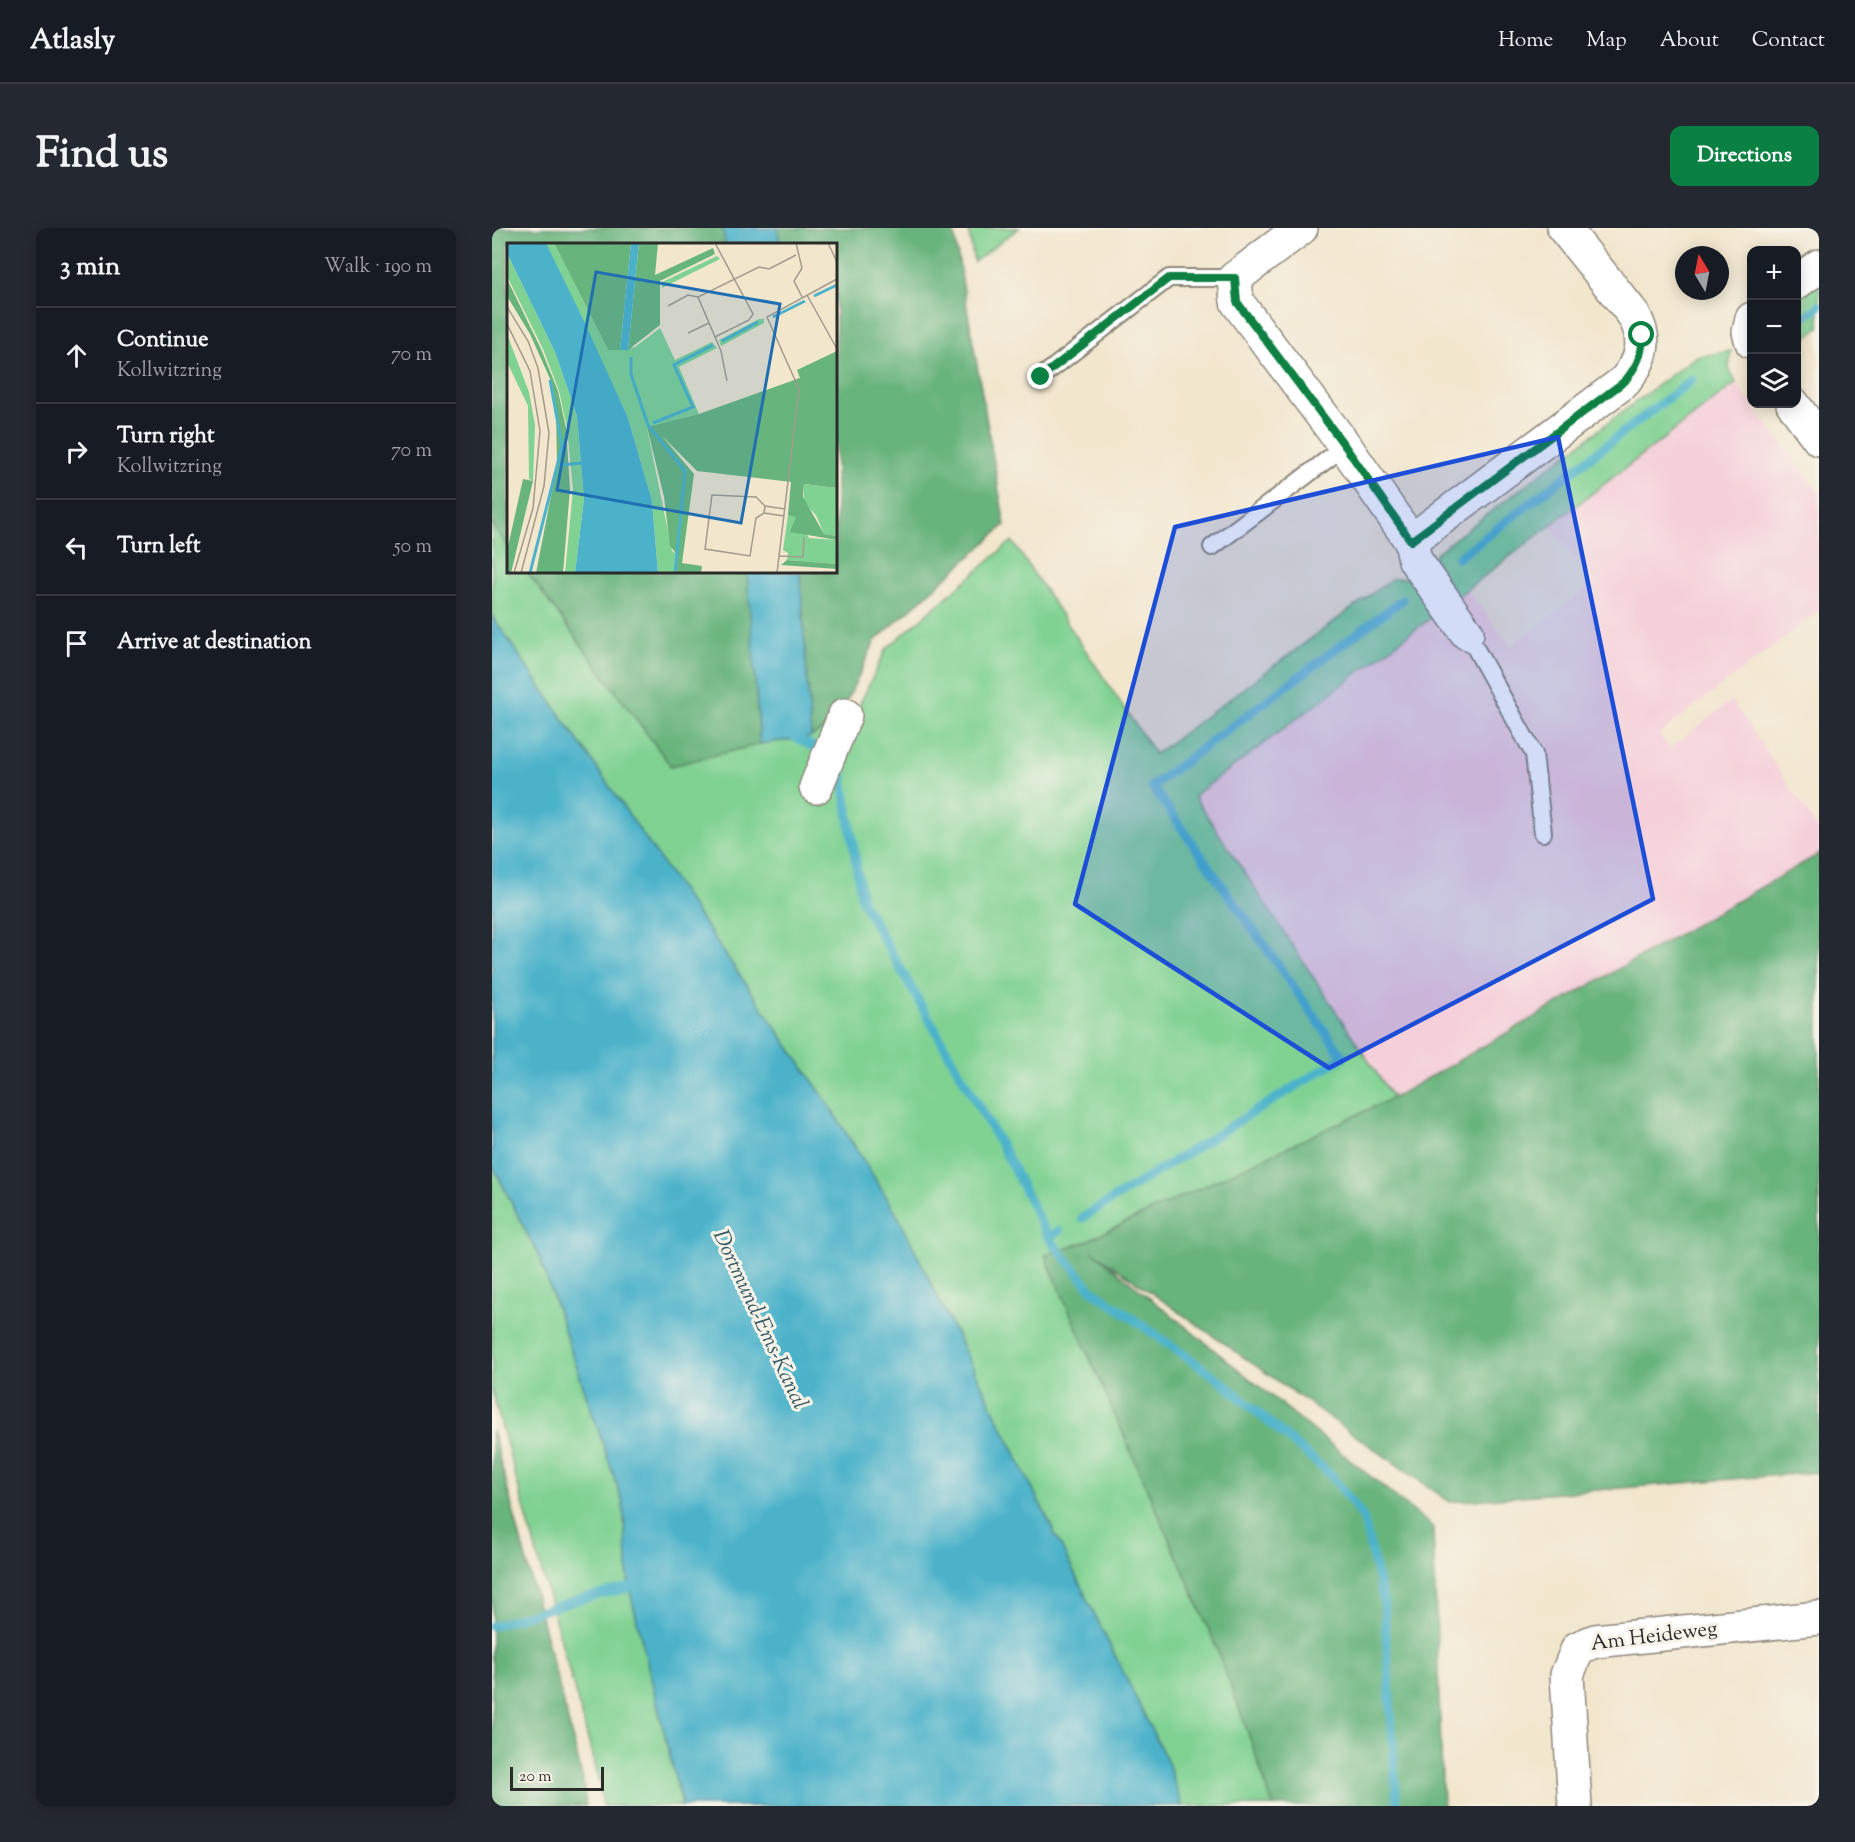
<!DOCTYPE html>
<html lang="en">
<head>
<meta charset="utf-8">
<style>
	:root { --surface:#171b24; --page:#242831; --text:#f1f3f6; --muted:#9ea1a6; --line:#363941; --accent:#0b8043 }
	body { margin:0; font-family:"Sorts Mill Goudy",serif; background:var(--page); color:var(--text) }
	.controls { position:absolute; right:18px; top:18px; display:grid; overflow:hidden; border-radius:12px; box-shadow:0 3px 15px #0003 }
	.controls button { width:54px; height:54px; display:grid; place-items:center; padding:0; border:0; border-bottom:2px solid var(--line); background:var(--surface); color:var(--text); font:30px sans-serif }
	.compass { position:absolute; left:1183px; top:18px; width:54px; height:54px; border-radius:50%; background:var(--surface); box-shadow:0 3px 15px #0003; rotate:350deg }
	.scale { position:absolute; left:18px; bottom:15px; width:94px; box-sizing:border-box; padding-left:6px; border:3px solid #2b2b2b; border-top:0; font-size:16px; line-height:21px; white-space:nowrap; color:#2b2b2b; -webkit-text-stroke:4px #f7f3e8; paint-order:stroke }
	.stop { position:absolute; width:18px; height:18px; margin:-14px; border:4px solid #0b8043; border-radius:50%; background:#fff }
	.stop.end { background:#0b8043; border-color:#fff; box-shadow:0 2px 6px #0008 }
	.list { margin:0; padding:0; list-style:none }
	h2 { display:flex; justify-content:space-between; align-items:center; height:78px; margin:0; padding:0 24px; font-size:26px }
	h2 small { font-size:20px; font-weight:400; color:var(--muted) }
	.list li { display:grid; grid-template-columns:39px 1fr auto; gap:18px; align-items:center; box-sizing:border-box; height:96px; padding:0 24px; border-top:2px solid var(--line) }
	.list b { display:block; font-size:22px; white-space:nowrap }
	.list p { margin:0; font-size:20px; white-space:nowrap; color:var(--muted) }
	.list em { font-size:20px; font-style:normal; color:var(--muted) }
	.icon { flex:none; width:33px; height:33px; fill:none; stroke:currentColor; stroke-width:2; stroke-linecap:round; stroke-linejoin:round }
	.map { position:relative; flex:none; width:1327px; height:1578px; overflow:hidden; border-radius:12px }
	header { display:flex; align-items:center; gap:36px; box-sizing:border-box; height:84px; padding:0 30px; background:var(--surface); border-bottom:2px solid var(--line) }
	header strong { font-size:28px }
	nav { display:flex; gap:33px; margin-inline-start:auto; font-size:21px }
	.intro { display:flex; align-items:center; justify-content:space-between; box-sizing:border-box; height:144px; padding:0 36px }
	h1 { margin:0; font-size:42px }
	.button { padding:15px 27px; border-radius:12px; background:var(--accent); color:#fff; font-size:21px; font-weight:700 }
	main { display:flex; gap:36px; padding:0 36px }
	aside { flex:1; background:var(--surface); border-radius:12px; box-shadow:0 3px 15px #0003 }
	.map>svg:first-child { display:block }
	.built { fill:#f5cfda }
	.green { fill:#80d293; stroke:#567e5f; stroke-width:1.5 }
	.forest { fill:#68b47d; stroke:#4a7054; stroke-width:1.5 }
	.water { fill:#4bb2ca; stroke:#3b6e7a; stroke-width:1.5 }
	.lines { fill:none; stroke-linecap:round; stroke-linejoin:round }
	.stream { stroke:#4bb2ca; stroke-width:9 }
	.service-casing { stroke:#8e887c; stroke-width:20 }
	.minor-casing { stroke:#8e887c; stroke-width:36 }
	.service { stroke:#fff; stroke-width:16 }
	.minor { stroke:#fff; stroke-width:33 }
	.route { stroke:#0b8043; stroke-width:8 }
	.marked { fill:#1d4ed8; fill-opacity:0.2; stroke:#1d4ed8; stroke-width:4.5; stroke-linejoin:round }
	.labels { text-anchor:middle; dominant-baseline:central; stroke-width:6; stroke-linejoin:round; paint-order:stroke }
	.street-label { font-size:21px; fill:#2b2b2b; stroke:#f7f3e8 }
	.water-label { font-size:22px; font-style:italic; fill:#365a63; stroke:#f7f3e8 }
	.inset-river { fill:none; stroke:#4bb2ca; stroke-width:3 }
	.inset-road { fill:none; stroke:#a29b8c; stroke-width:1.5 }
	.view { fill:#1f6fb2; fill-opacity:0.15; stroke:#1f6fb2; stroke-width:3 }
	.inset-edge { fill:none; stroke:#2b2b2b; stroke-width:3 }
</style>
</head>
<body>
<header>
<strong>Atlasly</strong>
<nav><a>Home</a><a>Map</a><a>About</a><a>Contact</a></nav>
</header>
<div class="intro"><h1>Find us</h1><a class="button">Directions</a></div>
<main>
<aside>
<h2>3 min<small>Walk · 190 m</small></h2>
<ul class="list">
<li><svg class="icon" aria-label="ahead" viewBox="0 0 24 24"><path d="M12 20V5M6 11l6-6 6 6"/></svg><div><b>Continue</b><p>Kollwitzring</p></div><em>70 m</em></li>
<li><svg class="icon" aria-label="right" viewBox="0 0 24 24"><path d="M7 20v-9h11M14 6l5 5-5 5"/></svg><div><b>Turn right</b><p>Kollwitzring</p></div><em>70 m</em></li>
<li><svg class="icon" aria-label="left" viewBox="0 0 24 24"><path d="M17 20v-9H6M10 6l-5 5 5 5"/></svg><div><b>Turn left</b></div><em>50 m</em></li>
<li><svg class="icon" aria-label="arrive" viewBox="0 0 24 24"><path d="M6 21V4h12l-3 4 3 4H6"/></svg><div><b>Arrive at destination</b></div></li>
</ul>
</aside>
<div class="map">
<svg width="1327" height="1578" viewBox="0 0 1327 1578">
	<rect width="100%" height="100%" fill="#f7f3e8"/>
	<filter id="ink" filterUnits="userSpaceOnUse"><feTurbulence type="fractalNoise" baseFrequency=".0167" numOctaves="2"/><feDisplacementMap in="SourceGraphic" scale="12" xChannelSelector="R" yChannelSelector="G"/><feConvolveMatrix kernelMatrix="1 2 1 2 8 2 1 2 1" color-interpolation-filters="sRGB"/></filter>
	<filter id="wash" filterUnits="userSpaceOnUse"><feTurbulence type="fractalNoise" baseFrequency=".008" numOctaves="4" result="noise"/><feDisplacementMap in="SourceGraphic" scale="24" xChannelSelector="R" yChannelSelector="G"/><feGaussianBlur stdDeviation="1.35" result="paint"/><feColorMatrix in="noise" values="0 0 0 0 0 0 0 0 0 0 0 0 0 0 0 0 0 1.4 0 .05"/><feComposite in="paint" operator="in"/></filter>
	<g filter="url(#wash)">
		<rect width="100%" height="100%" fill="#f2e6cd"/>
		<path class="built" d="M 1244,155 L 1327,265 L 1327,383 L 1167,506 L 1178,520 L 1240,472 L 1327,602 L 1327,626 L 901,870 L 702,568 L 975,362 L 1019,418 L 1069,380 L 1102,354 L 1057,297 Z"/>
		<g class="green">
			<path d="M 476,0 L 527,0 L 482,34 Z"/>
			<path d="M 1327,52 L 1327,100 L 1305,117 L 1304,69 Z"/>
			<path d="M 1239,123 L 1237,140 L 1244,155 L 965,369 L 941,331 L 944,325 L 1203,129 Z"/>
			<path d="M 0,296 L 16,318 L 16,344 L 35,344 L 179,538 L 268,516 L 319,509 L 366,480 L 394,421 L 520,313 L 663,526 L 901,350 L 916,350 L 944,386 L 702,568 L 901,870 L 590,1015 L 553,1028 L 719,1406 L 752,1493 L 781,1578 L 690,1578 L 676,1535 L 405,986 L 333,871 L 0,388 Z"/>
			<path d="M 0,936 L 48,1031 L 131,1275 L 137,1359 L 190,1578 L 111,1578 L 107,1551 L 0,1163 Z"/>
		</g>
		<g class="forest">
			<path d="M 0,0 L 231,0 L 233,16 L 16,16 L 16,318 L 0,296 Z"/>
			<path d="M 286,0 L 461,0 L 513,297 L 383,413 L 346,492 L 319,509 L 308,344 L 344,344 L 344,16 L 287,16 Z"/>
			<path d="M 35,344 L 255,344 L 268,516 L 179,538 Z"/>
			<path d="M 1327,626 L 1327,1244 L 958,1274 L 600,1023 L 941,1299 L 951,1578 L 781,1578 L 752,1493 L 719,1406 L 553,1027 L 590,1015 L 901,870 Z"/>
			<path d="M 0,1202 L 71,1473 L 91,1552 L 94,1578 L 0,1578 Z"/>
		</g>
		<g class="water">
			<path d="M 231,0 L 286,0 L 287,16 L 233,16 Z"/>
			<path d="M 255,344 L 308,344 L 319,509 L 268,516 Z"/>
			<path d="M 0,388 L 333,871 L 405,986 L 676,1535 L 690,1578 L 190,1578 L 137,1359 L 131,1275 L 48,1031 L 0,936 Z"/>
		</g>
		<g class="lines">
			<g class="stream">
				<path d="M 1304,95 L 1327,78"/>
				<path d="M 966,330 L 1200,152"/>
				<path d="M 297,506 L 333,525"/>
				<path d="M 345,531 L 348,532 L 370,673 L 515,928 L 556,1009 L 600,1062 L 725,1150 L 839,1247 L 871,1289 L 892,1376 L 905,1578"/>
				<path d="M 590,990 L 851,829 L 660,558 L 910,372"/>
				<path d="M 556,1009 L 567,1003"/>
				<path d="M 0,1398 L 85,1372 L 148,1357"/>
			</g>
		</g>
	</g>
	<g filter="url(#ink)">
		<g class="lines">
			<g class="service-casing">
				<g id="service">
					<path d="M 549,149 L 677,50 L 743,50"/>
					<path d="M 720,319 L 853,218"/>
					<path d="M 975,405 L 1042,526 L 1051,605"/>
				</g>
			</g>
			<g class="minor-casing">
				<g id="minor">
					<path d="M 809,0 L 743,50 L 745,74 L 853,218 L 919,313 L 923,332 L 975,405"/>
					<path d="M 1304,55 L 1327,38"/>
					<path d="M 1260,91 L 1257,104 L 1260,114"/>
					<path d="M 1301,176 L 1327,211"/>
					<path d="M 919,313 L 1133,153 C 1151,131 1156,112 1141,86 L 1072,0"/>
					<path d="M 324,559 L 353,487"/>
					<path d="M 1083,1578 L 1075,1447 L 1086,1420 L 1103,1413 L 1327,1390"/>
				</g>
			</g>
			<use href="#service" class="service"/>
			<use href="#minor" class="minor"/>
		</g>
	</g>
	<g class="lines" filter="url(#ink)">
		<path class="route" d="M 549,149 L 677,50 L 743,50 L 745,74 L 853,218 L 919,313 L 1133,153 C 1144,139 1152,125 1150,107"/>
	</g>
	<path class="marked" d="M 1066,209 L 1161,671 L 837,840 L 583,676 L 683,299 Z"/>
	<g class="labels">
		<g class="street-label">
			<text transform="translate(1162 1409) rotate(-7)">Am Heideweg</text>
		</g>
		<g class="water-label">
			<text transform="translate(267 1092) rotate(65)">Dortmund-Ems-Kanal</text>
		</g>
	</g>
	<g transform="translate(15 15)">
		<rect width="330" height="330" fill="#f2e6cd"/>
		<path d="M 39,0 L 47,0 L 101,107 L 128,104 L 153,85 L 168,117 L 205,99 L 210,105 L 172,124 L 192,171 L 140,185 L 165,308 L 171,312 L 168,330 L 151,330 L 145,258 L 121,175 ZM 0,10 L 48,109 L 70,173 L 77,256 L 68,330 L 58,330 L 66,246 L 60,185 L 52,148 L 36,106 L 0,33 ZM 210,13 L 213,16 L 155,45 L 155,39 ZM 252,76 L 257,76 L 257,80 L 214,103 L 212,97 ZM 0,91 L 22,149 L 28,182 L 26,238 L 22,236 L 21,163 L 0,119 ZM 297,241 L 330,245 L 330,293 L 317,291 L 309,272 L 297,260 ZM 281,272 L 289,272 L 302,295 L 330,297 L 330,321 L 280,317 L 281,310 L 276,307 Z" fill="#80d293"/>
		<path d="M 47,0 L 124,0 L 113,107 L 101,107 ZM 132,0 L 151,0 L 148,32 L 206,5 L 208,11 L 153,38 L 153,82 L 121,107 ZM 0,36 L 34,106 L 51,148 L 59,185 L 63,246 L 56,330 L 29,330 L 50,222 L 49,166 L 44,138 L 23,91 L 0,53 ZM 330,108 L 330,245 L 297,241 L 296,254 L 317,291 L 330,293 L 330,297 L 283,289 L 289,274 L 281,272 L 284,239 L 190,228 L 155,193 L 187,231 L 175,320 L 195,323 L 194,330 L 168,330 L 171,313 L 163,303 L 157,254 L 140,184 L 192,171 L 293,135 L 290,127 ZM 16,236 L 26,238 L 4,330 L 0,330 L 0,308 ZM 280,317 L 330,321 L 330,326 L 274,322 Z" fill="#68b47d"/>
		<path d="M 0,0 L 39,0 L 76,76 L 121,175 L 145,258 L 151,330 L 68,330 L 77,256 L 70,173 L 48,109 L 0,10 ZM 124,0 L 132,0 L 121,107 L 113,107 Z" fill="#4bb2ca"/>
		<path class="inset-river" d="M 307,53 L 330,42M 266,74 L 298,58M 215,98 L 251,79M 124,114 L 124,131 L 141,182 L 178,228 L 168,330M 146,180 L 186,164 L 167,122 L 206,102M 53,222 L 75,220M 23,330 L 55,203 L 43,137"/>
		<path class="inset-road" d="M 208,0 L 246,71 L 242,77 L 208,94M 289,0 L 295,25 L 287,38 L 295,54M 321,0 L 330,19M 300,52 L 330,106M 161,63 L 181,52 L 191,54M 0,64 L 21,98 L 31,125 L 42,190 L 37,243 L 14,330M 0,81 L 23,128 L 33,188 L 26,265 L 7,330M 181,90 L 202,80M 220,138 L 214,108 L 191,54 L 252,24 L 262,26 L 289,12M 258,263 L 257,270 L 249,275 L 243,313 L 198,306 L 205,252 L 249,254 L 258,263 L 278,266M 257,270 L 277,273M 272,313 L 296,314 L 297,294M 270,330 L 292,146 L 260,74 L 330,36"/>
		<path class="view" d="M 89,29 L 273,61 L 234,280 L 50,247 Z"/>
		<rect width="330" height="330" class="inset-edge"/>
	</g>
</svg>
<div class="controls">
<button>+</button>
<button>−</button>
<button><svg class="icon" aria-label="layers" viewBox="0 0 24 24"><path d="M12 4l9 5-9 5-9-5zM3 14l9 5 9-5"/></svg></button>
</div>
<svg class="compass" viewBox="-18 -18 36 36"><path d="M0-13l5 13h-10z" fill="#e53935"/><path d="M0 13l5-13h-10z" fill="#9ea1a6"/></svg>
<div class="scale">20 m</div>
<div class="stop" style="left:1150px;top:107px"></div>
<div class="stop end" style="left:549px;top:149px"></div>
</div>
</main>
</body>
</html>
